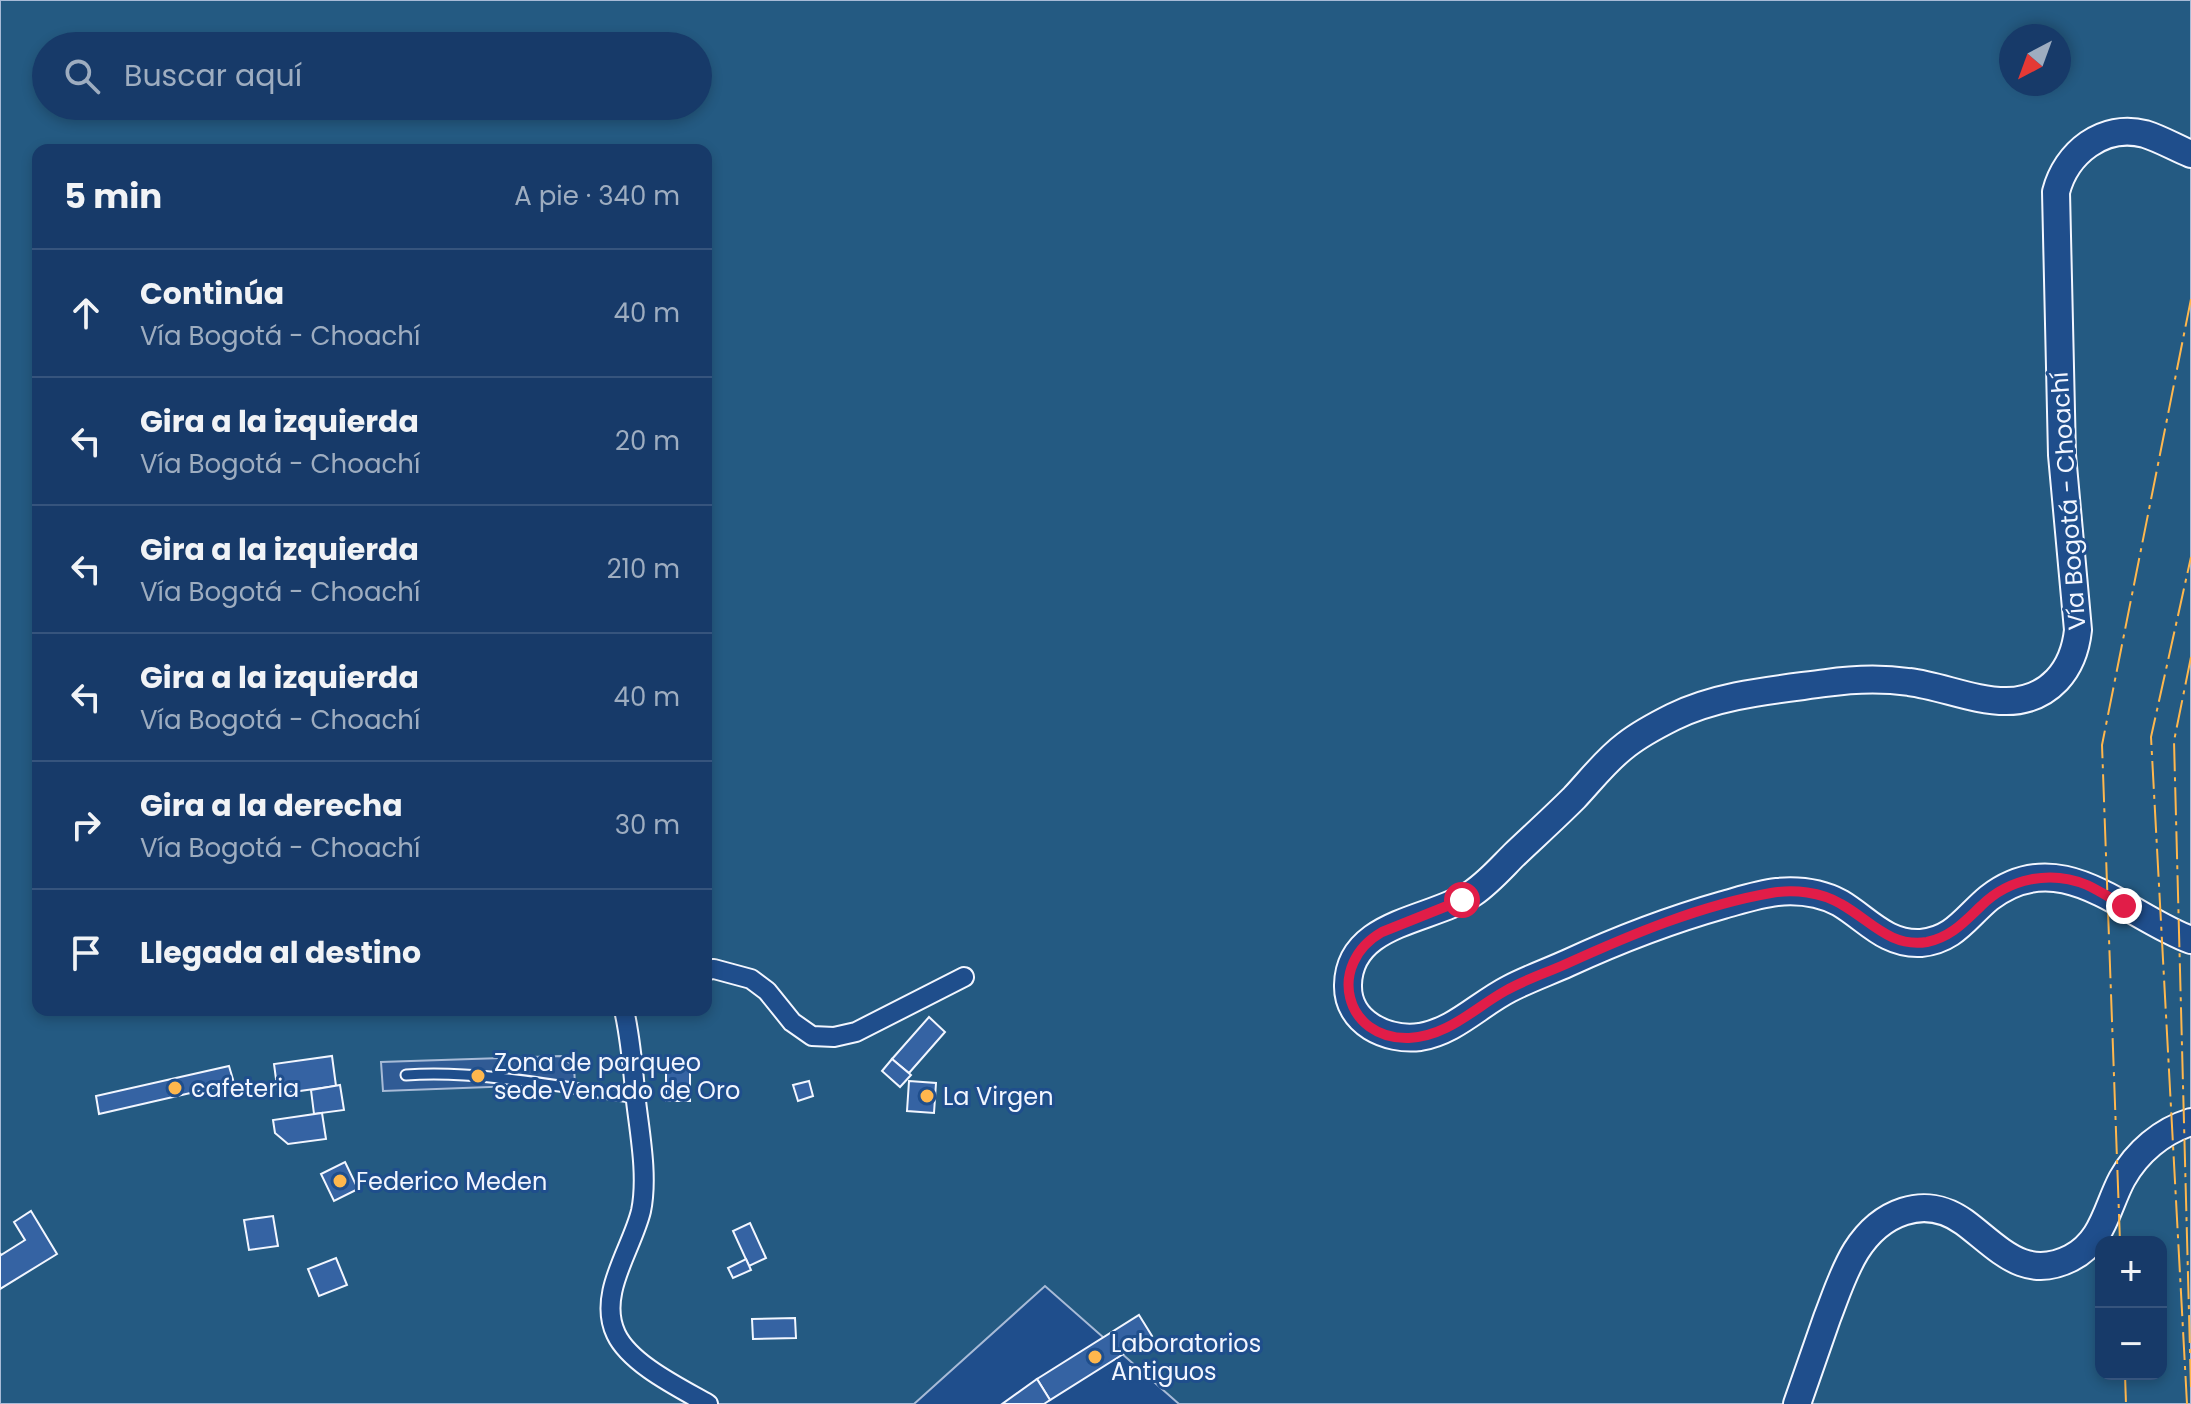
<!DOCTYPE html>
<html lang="es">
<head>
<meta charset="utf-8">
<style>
	:root { --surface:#173a69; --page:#20416f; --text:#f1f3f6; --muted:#9eadc0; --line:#36547d }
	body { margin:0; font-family:Poppins,sans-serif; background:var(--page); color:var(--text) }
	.controls { position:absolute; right:24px; bottom:24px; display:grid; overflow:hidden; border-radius:16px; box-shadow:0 4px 12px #0003 }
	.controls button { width:72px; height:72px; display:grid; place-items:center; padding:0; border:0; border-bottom:2px solid var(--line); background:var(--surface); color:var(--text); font:40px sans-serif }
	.compass { position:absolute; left:1999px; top:24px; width:72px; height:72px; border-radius:50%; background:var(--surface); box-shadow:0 4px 12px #0003; rotate:221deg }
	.stop { position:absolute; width:24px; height:24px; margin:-18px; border:6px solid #e11d48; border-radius:50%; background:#fff }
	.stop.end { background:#e11d48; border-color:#fff; box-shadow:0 2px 8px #0008 }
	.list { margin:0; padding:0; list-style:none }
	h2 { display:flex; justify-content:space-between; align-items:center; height:104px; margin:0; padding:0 32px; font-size:34px }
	h2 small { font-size:26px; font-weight:400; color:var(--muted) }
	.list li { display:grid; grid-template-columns:52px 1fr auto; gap:24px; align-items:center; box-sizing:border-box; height:128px; padding:0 32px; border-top:2px solid var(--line) }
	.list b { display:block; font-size:30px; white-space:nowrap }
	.list p { margin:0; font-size:26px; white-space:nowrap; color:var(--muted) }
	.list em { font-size:26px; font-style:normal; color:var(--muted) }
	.icon { flex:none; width:44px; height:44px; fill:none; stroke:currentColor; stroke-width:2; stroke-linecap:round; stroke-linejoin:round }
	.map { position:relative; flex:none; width:2191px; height:1404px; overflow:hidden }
	.search { position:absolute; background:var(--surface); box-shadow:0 4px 12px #0003; left:32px; top:32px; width:680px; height:88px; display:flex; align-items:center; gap:20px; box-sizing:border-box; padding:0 28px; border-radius:44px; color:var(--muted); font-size:30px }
	.panel { position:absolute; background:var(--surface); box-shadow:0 4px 12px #0003; left:32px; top:144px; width:680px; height:872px; border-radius:16px }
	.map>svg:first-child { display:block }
	.green { fill:#245a82; stroke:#a8bbd7; stroke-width:2; fill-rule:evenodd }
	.parking { fill:#305b95; stroke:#a8bbd7; stroke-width:2 }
	.building { fill:#3563a3; stroke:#f2f6ff; stroke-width:2 }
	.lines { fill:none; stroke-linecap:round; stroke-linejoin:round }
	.lane-casing { stroke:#f2f6ff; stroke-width:13 }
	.street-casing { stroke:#f2f6ff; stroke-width:22 }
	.secondary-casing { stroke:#f2f6ff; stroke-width:30 }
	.lane { stroke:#1f4e8c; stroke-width:9 }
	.street { stroke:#1f4e8c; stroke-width:18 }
	.secondary { stroke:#1f4e8c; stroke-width:26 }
	.power { stroke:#ffb74d; stroke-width:2; stroke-dasharray:28 6 4 6; stroke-linecap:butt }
	.route { stroke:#e11d48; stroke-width:10 }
	.poi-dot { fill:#ffb74d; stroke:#1f4e8c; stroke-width:3 }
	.labels { text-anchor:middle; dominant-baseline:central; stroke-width:6; stroke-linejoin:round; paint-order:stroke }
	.street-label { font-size:24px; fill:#f2f6ff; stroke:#1f4e8c }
	.poi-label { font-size:24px; fill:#f2f6ff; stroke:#1f4e8c; text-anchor:start }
</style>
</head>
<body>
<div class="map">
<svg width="2191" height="1404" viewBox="0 0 2191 1404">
	<rect width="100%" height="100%" fill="#1f4e8c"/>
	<path class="green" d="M 0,0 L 2191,0 L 2191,1404 L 1179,1404 L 1045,1286 L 914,1404 L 0,1404 ZM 2011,36 L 2059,36 L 2059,84 L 2011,84 ZM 46,46 L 698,46 L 698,106 L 46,106 ZM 38,150 L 706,150 L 706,1010 L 38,1010 ZM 2101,1242 L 2161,1242 L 2161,1374 L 2101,1374 Z"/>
	<path class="parking" d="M 561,1056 L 574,1067 L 575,1084 L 383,1091 L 381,1062 Z"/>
	<g class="building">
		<path d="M 929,1017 L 945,1032 L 909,1073 L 892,1059 Z"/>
		<path d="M 332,1056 L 336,1086 L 278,1094 L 274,1064 Z"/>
		<path d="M 892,1059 L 911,1075 L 900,1087 L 882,1071 Z"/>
		<path d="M 229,1066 L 234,1083 L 99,1114 L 96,1096 Z"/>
		<rect x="666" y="1067" width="24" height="19"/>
		<path d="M 809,1081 L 813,1096 L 798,1101 L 793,1085 Z"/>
		<path d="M 909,1081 L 936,1083 L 934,1113 L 907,1111 Z"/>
		<path d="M 340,1085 L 344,1110 L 314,1114 L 311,1090 Z"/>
		<rect x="666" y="1086" width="24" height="15"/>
		<path d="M 322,1113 L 326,1139 L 288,1144 L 275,1133 L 273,1120 Z"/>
		<path d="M 345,1162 L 358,1189 L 334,1201 L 321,1174 Z"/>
		<path d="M 31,1211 L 57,1254 L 0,1289 L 0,1253 L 1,1255 L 25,1240 L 14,1222 Z"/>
		<path d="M 273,1216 L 278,1246 L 249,1250 L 244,1220 Z"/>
		<path d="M 750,1223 L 766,1258 L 749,1266 L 733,1231 Z"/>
		<path d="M 336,1258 L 347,1285 L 319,1296 L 308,1269 Z"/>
		<path d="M 746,1259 L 751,1270 L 733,1278 L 728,1268 Z"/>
		<path d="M 1139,1315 L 1152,1336 L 1050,1400 L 1037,1379 Z"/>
		<path d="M 795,1318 L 796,1338 L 753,1339 L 752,1319 Z"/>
		<path d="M 1037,1379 L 1050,1400 L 1044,1404 L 1002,1404 Z"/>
	</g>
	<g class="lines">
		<g class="lane-casing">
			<path id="lane" d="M 406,1075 C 482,1070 560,1087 636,1098"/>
		</g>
		<g class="street-casing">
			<g id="street">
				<path d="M 706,970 L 714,969 L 751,979 L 767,991 L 792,1022 L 812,1036 L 834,1037 L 856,1032 L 964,977"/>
				<path d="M 624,1010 C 631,1040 633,1070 636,1101 C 640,1135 648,1177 641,1211 C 632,1249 597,1294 616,1334 C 630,1364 680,1388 708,1404"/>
			</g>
		</g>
		<g class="secondary-casing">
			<g id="secondary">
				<path d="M 2191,154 C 2176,148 2161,139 2145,134 C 2103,123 2066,153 2056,192 L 2062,455 L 2078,630 C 2076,649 2070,666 2057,680 C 2016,723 1958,688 1909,682 C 1882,678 1853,679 1826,683 C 1775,690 1720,694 1673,717 C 1657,725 1640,734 1626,745 C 1606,760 1591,780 1574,798 C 1555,817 1534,836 1514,855 C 1501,868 1489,882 1473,893 C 1432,921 1349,921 1348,985 C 1347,1023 1387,1041 1420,1037 C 1455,1031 1478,1005 1509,989 C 1528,979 1548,972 1568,963 C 1618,940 1670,920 1723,905 C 1741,900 1759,894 1777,892 C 1798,890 1821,893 1840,903 C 1867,919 1886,945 1921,943 C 1954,940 1966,917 1989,898 C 2061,842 2124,915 2191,940"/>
				<path d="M 1797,1404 C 1807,1375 1817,1347 1827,1318 C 1836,1295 1843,1272 1856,1251 C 1880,1213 1924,1193 1964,1222 C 1998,1247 2024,1282 2071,1258 C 2103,1242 2107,1207 2122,1179 C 2137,1152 2162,1131 2191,1122"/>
			</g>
		</g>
		<use href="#lane" class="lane"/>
		<use href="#street" class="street"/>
		<use href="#secondary" class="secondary"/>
		<g class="power">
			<path d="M 2191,657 L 2174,741 L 2191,1390"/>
			<path d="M 2120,1242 L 2102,745 L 2191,299"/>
			<path d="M 2125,1374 L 2126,1404"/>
			<path d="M 2187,1404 L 2151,737 L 2191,557"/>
		</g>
	</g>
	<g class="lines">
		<path class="route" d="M 1462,900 L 1382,932 C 1326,964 1344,1040 1409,1038 C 1448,1036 1473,1009 1505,991 C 1524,980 1546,973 1566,964 C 1630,935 1701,905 1771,893 C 1794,889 1821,892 1841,904 C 1870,920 1890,948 1927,942 C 1951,937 1964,922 1981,906 C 2009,878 2051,870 2087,885 C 2100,891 2112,899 2124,906"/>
	</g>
	<g class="poi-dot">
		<circle cx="478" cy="1076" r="8"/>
		<circle cx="175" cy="1088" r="8"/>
		<circle cx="927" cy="1096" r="8"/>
		<circle cx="340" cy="1181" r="8"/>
		<circle cx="1095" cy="1357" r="8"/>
	</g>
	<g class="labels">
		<g class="street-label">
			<text transform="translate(2068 501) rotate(-94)">Vía Bogotá - Choachí</text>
		</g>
		<g class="poi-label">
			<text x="494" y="1062">Zona de parqueo<tspan x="494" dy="28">sede Venado de Oro</tspan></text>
			<text x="191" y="1088">cafeteria</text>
			<text x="943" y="1096">La Virgen</text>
			<text x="356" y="1181">Federico Meden</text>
			<text x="1111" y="1343">Laboratorios<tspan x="1111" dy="28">Antiguos</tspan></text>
		</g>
	</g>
</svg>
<div class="controls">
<button>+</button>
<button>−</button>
</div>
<svg class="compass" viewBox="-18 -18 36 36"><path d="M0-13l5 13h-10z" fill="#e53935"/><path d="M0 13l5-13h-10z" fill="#9eadc0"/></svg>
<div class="stop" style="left:1462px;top:900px"></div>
<div class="stop end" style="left:2124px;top:906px"></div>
<div class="search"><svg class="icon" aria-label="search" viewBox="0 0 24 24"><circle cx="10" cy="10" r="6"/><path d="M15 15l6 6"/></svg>Buscar aquí</div>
<section class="panel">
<h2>5 min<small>A pie · 340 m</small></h2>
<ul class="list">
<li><svg class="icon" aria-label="ahead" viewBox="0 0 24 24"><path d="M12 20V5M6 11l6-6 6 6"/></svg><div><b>Continúa</b><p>Vía Bogotá - Choachí</p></div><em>40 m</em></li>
<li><svg class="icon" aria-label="left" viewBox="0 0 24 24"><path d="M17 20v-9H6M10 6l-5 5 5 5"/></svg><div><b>Gira a la izquierda</b><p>Vía Bogotá - Choachí</p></div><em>20 m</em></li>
<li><svg class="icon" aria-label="left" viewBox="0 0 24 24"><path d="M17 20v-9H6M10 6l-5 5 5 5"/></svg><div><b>Gira a la izquierda</b><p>Vía Bogotá - Choachí</p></div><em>210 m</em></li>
<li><svg class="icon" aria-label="left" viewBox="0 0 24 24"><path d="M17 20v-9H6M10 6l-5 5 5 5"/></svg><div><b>Gira a la izquierda</b><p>Vía Bogotá - Choachí</p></div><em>40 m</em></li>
<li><svg class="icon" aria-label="right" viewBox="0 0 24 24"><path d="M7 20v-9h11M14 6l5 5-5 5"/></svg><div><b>Gira a la derecha</b><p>Vía Bogotá - Choachí</p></div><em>30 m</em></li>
<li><svg class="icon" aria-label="arrive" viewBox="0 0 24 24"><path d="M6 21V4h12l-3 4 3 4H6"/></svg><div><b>Llegada al destino</b></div></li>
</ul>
</section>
</div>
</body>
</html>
